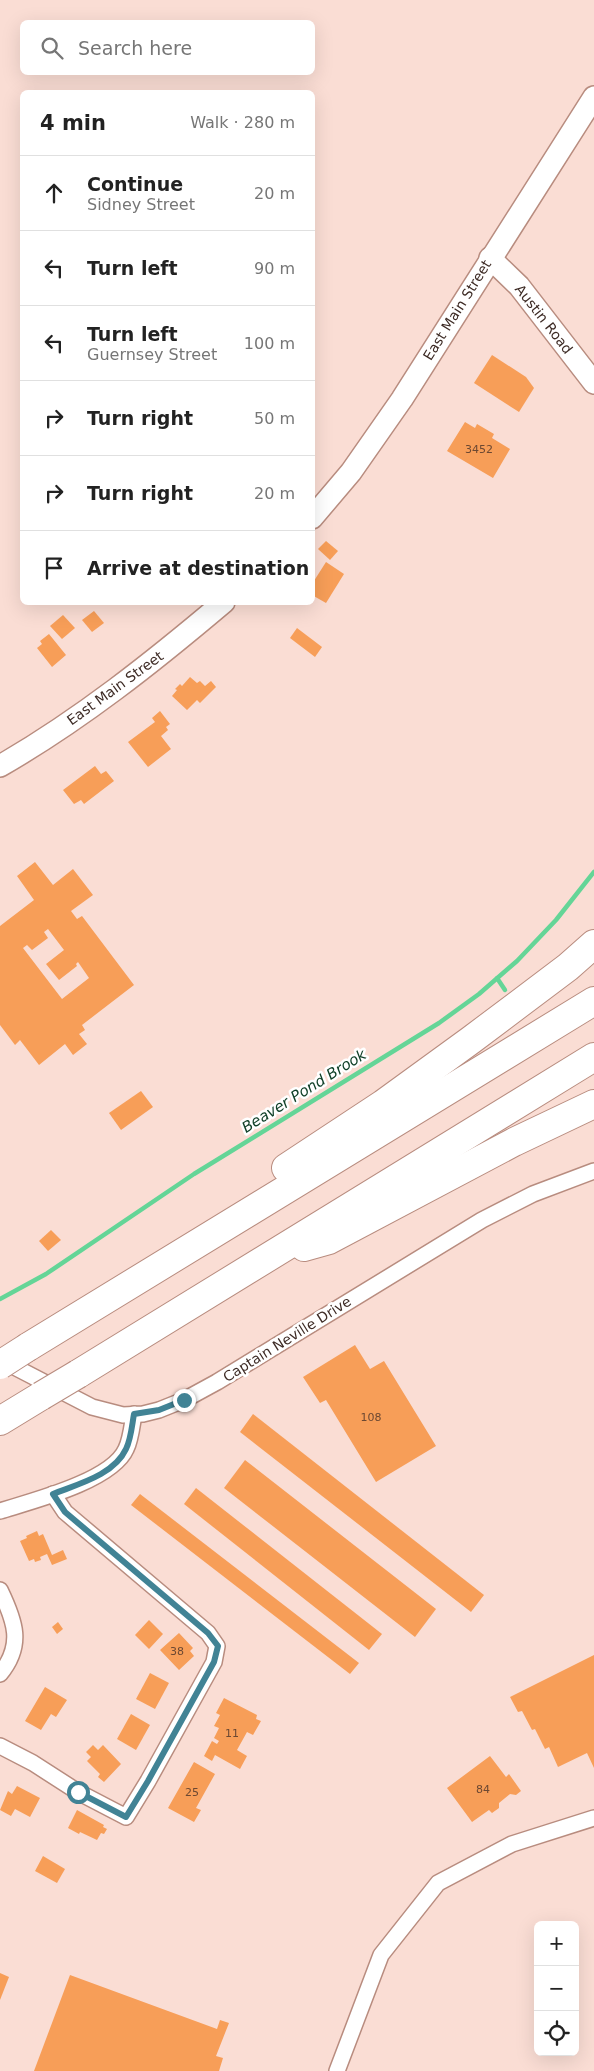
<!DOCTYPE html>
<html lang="en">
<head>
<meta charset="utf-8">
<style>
	:root { --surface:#fff; --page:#f6f6f6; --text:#222; --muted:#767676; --line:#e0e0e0 }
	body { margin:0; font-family:"DejaVu Sans",sans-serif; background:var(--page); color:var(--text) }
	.controls { position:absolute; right:15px; bottom:15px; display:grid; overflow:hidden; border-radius:8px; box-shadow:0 5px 20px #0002 }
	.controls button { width:45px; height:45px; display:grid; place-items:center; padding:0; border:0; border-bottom:1px solid var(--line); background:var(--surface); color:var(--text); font:25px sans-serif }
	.stop { position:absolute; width:15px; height:15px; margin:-11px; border:4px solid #418395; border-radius:50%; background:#fff }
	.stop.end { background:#418395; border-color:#fff; box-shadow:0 1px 5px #0008 }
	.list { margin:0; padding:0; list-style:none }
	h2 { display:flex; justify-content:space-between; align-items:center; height:65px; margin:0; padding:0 20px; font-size:21px }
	h2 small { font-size:16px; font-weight:400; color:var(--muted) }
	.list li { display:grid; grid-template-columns:32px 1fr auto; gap:15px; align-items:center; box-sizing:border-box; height:75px; padding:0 20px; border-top:1px solid var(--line) }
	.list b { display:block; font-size:19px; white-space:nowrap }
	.list p { margin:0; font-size:16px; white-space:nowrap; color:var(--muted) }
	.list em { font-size:16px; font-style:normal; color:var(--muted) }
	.icon { flex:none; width:28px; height:28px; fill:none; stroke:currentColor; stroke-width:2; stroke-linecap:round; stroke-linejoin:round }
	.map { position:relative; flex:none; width:594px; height:2071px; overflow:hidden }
	.search { position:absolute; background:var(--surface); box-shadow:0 5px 20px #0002; left:20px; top:20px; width:295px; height:55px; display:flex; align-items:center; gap:12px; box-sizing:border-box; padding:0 18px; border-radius:8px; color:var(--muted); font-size:19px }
	.panel { position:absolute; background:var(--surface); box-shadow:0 5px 20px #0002; left:20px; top:90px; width:295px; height:515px; border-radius:8px }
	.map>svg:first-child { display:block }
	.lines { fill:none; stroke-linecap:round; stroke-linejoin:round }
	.stream { stroke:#64d597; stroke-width:4.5 }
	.building { fill:#f79e58; fill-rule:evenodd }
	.street-casing { stroke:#b88c7f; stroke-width:18 }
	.secondary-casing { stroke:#b88c7f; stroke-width:24 }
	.highway-casing { stroke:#b88c7f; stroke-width:30 }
	.street { stroke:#fff; stroke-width:15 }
	.secondary { stroke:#fff; stroke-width:21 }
	.highway { stroke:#fff; stroke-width:28 }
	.highway-bridge-casing { stroke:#b88c7f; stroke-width:30; stroke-linecap:butt }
	.highway-bridge { stroke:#fff; stroke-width:28 }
	.route { stroke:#418395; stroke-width:6 }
	.labels { text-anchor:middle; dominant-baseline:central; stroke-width:5; stroke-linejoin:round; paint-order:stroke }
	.number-label { font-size:11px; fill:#6c4832 }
	.street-label { font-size:14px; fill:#3d2b25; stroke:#fff }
	.water-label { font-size:15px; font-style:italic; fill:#114129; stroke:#fff }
</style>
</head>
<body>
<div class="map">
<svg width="594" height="2071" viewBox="0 0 594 2071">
	<rect width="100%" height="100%" fill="#faddd4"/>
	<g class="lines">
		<g class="stream">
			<path d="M 497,978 L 505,990"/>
			<path d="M 0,1299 L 46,1274 L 194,1174 L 439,1023 L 479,994 L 517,961 L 556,920 L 594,872"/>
		</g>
	</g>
	<g class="building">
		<path d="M 492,355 L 526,377 L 534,388 L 519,412 L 474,383 Z"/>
		<path d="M 465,422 L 475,428 L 477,424 L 494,434 L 492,438 L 510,449 L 493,478 L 447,451 Z"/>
		<path d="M 326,541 L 338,551 L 330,560 L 318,549 Z"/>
		<path d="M 326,562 L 344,574 L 326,603 L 312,595 L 312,584 Z"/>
		<path d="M 94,611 L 104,623 L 92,632 L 82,620 Z"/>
		<path d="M 63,615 L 75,628 L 62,639 L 50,626 Z"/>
		<path d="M 297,628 L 322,647 L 315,657 L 290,638 Z"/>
		<path d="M 49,634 L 66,655 L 52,667 L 37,648 L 42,644 L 40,641 Z"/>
		<path d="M 190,677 L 197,683 L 200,681 L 205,686 L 211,681 L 216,687 L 200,703 L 197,700 L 187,710 L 172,696 L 177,690 L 175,689 L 180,684 L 182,686 Z"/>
		<path d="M 160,711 L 170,724 L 166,727 L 168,730 L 161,736 L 171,749 L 148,767 L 128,742 L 155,722 L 152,718 Z"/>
		<path d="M 95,766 L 101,774 L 106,771 L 114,781 L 84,804 L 81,800 L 74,804 L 63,790 Z"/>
		<path d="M 35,862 L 53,885 L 73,869 L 93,895 L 71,911 L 77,919 L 82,916 L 134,985 L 82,1025 L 85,1030 L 79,1034 L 87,1044 L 73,1055 L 65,1044 L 39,1065 L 20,1040 L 15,1045 L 0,1025 L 0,926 L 34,900 L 17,876 ZM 48,929 L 64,950 L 46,964 L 59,980 L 77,966 L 76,964 L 78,962 L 89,978 L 62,999 L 23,948 L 27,945 L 32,950 L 48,938 L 44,932 Z"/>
		<path d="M 141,1091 L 153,1107 L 121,1130 L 109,1113 Z"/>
		<path d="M 51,1230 L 61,1240 L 48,1251 L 39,1241 Z"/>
		<path d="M 355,1345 L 370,1369 L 384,1361 L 436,1446 L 376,1482 L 326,1400 L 320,1403 L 303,1377 Z"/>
		<path d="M 253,1414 L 484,1595 L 471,1612 L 240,1432 Z"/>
		<path d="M 245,1460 L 436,1609 L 415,1637 L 224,1488 Z"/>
		<path d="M 196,1488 L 382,1634 L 369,1650 L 184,1504 Z"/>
		<path d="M 140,1494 L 359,1663 L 350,1674 L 131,1505 Z"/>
		<path d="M 37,1531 L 39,1536 L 43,1534 L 52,1555 L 63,1550 L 67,1559 L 52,1565 L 47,1554 L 40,1557 L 41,1560 L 35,1562 L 34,1559 L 29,1561 L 20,1541 L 27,1538 L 26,1536 Z"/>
		<path d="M 149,1620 L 163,1634 L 149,1649 L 135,1635 Z"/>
		<path d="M 58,1622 L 63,1629 L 57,1634 L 52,1627 Z"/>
		<path d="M 179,1633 L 193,1648 L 190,1651 L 194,1656 L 179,1670 L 160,1650 Z"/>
		<path d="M 594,1655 L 594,1768 L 587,1753 L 558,1767 L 549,1747 L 545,1749 L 535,1729 L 532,1730 L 522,1711 L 518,1712 L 510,1697 Z"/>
		<path d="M 150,1673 L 169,1683 L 155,1709 L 136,1699 Z"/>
		<path d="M 45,1687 L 67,1700 L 56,1717 L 51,1714 L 41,1730 L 25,1721 Z"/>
		<path d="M 224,1698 L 257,1715 L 256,1719 L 261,1721 L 253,1735 L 247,1732 L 237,1750 L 247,1756 L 240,1769 L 215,1755 L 212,1761 L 204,1756 L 212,1741 L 217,1744 L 219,1741 L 214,1738 L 219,1728 L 214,1726 L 220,1715 L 216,1713 Z"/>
		<path d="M 131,1714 L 150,1725 L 136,1750 L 117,1739 Z"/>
		<path d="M 93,1745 L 98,1750 L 103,1745 L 121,1764 L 104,1782 L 98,1777 L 100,1774 L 87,1761 L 91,1757 L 86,1752 Z"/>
		<path d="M 490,1756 L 506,1777 L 509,1774 L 521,1791 L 516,1795 L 510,1794 L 499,1803 L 499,1808 L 492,1813 L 489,1810 L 472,1822 L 447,1788 Z"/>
		<path d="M 194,1762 L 215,1774 L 196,1808 L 201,1810 L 194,1822 L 168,1808 Z"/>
		<path d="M 17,1786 L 40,1798 L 30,1817 L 15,1809 L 11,1816 L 0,1810 L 8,1791 L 12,1794 Z"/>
		<path d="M 77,1810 L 104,1825 L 103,1827 L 107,1829 L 104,1834 L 101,1833 L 97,1840 L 80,1832 L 79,1834 L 68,1828 Z"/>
		<path d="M 43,1856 L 65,1869 L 57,1883 L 35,1871 Z"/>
		<path d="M 0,1973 L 9,1977 L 0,2000 Z"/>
		<path d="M 70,1975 L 217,2029 L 220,2020 L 229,2023 L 216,2056 L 223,2058 L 219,2071 L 34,2071 Z"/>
	</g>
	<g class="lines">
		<g class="street-casing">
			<g id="street">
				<path d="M 1,1360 L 92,1407 L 123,1415 L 143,1414 L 159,1410 L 184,1400 L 217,1382 L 482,1220 L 533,1194 L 594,1171"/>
				<path d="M 0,1511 C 32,1501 112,1481 126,1449 C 131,1439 132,1425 134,1414"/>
				<path d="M 0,1590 C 15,1621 24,1645 0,1674"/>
				<path d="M 0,1746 L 33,1763 L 78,1792 L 126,1817 L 148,1781 L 214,1662 L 217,1646 L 208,1633 L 65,1512 L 53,1494"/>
				<path d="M 337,2071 L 381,1955 L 438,1883 L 512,1844 L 594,1818"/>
			</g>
		</g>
		<g class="secondary-casing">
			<g id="secondary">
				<path d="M 490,258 L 519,286 L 594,383"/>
				<path d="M 312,518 L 351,472 L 402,399 L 594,97"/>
				<path d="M 0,766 C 80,720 153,662 224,602"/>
			</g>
		</g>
		<g class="highway-casing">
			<g id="highway">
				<path d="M 286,1168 L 383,1104 L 471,1040 L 568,967 L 594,944"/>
				<path d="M 304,1247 L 329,1240 L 514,1142 L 594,1104"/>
				<path d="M 28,1347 L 594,1001"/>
				<path d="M 78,1374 L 594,1057"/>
				<path d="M 0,1421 L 41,1396"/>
			</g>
		</g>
		<use href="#street" class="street"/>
		<use href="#secondary" class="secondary"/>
		<use href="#highway" class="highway"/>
		<g class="highway-bridge-casing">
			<g id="highway-bridge">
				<path d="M 0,1365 L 28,1347"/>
				<path d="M 41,1396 L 78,1374"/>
			</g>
		</g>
		<use href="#highway-bridge" class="highway-bridge"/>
	</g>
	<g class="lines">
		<path class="route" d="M 78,1792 L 126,1817 L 148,1781 L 214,1662 L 218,1646 L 208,1633 L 65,1512 L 53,1494 C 78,1484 114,1475 126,1449 C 131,1439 132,1425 134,1414 L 159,1410 L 184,1400"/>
	</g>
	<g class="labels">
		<g class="number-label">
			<text x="479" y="449">3452</text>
			<text x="371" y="1417">108</text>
			<text x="177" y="1651">38</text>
			<text x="232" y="1733">11</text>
			<text x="483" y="1789">84</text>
			<text x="192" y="1792">25</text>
		</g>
		<g class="street-label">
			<text transform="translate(457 310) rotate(-58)">East Main Street</text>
			<text transform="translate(544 319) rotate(52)">Austin Road</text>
			<text transform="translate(115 688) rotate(-36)">East Main Street</text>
			<text transform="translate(287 1339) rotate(-32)">Captain Neville Drive</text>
		</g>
		<g class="water-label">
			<text transform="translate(304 1091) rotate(-32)">Beaver Pond Brook</text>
		</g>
	</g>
</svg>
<div class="controls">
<button>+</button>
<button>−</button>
<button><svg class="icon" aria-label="locate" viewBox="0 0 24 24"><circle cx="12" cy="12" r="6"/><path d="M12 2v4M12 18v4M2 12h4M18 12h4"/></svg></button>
</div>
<div class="stop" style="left:78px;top:1792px"></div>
<div class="stop end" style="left:184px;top:1400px"></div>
<div class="search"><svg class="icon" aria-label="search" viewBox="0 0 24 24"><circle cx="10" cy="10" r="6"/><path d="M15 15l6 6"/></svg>Search here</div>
<section class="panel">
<h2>4 min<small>Walk · 280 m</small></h2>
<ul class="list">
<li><svg class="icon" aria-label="ahead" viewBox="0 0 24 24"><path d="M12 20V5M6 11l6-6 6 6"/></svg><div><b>Continue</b><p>Sidney Street</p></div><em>20 m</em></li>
<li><svg class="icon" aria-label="left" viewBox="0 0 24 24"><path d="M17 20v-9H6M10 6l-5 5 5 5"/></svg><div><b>Turn left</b></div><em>90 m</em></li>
<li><svg class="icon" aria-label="left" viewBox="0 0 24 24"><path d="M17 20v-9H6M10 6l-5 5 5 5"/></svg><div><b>Turn left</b><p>Guernsey Street</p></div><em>100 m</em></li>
<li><svg class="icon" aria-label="right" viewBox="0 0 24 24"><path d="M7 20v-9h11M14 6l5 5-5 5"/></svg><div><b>Turn right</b></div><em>50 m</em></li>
<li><svg class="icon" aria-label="right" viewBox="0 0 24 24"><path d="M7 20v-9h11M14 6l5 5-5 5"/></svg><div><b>Turn right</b></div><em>20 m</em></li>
<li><svg class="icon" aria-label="arrive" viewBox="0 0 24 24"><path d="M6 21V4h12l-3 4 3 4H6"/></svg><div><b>Arrive at destination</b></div></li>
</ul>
</section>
</div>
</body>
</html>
